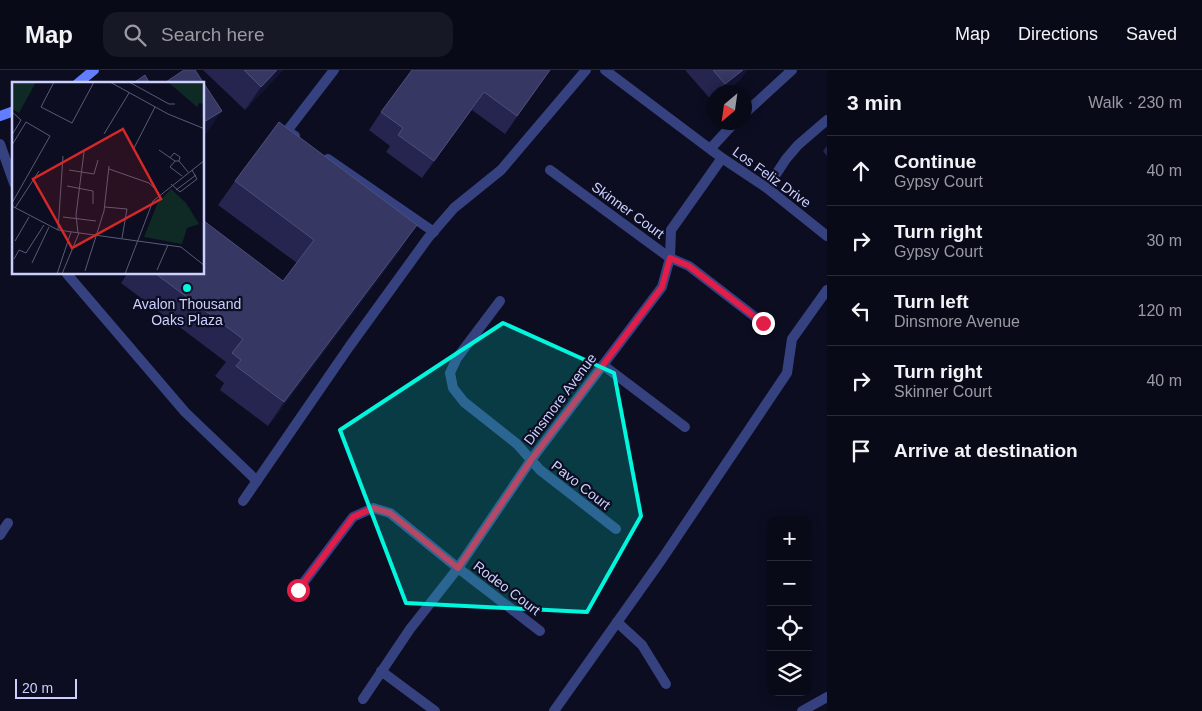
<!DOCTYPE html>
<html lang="en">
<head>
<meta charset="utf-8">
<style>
	:root { --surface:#090a18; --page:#171825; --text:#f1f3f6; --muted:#999aa2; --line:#292b37 }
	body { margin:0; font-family:Helvetica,sans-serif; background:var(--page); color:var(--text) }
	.controls { position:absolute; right:15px; bottom:15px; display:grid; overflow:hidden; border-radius:10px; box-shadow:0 2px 12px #0003 }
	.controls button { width:45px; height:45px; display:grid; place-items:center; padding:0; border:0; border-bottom:1px solid var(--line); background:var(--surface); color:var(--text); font:25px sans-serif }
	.compass { position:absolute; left:707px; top:15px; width:45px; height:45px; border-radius:50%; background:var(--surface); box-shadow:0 2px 12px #0003; rotate:209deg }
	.scale { position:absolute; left:15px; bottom:12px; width:62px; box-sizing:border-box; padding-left:5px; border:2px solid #cbd0ff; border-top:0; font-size:14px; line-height:18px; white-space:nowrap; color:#cbd0ff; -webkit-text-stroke:4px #0c0d20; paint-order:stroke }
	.stop { position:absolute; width:15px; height:15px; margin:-11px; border:4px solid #e11d48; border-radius:50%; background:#fff }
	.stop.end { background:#e11d48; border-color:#fff; box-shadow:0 1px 5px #0008 }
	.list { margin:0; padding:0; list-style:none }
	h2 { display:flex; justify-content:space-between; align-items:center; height:65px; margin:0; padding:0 20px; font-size:21px }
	h2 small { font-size:16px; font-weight:400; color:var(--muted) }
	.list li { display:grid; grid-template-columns:32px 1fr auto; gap:15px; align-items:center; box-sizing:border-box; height:70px; padding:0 20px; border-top:1px solid var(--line) }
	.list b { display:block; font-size:19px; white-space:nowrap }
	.list p { margin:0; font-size:16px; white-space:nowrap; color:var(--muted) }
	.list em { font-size:16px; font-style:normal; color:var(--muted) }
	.icon { flex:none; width:28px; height:28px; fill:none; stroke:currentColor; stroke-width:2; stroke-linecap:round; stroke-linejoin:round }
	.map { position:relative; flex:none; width:827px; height:641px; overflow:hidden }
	header { display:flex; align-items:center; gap:30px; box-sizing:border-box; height:70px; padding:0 25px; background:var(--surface); border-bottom:1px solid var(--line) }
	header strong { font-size:24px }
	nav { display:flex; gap:28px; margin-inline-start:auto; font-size:18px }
	.search { width:350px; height:45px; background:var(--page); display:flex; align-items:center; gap:12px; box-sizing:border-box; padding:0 18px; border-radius:15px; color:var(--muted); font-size:19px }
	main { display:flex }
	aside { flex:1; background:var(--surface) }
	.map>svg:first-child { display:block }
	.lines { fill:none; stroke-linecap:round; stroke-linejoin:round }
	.lane { stroke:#364280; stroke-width:10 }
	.street { stroke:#364280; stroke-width:10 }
	.secondary { stroke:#627eff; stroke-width:10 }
	.wall { fill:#25254f }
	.shaded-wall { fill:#131434 }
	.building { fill:#363762; stroke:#4e4f7b }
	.route { stroke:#e11d48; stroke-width:6 }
	.marked { fill:#00f6dd; fill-opacity:0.2; stroke:#00f6dd; stroke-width:4; stroke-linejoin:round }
	.poi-dot { fill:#00f6dd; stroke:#0c0d20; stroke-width:2 }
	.labels { text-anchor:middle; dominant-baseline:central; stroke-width:4.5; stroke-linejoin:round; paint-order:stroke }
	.street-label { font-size:14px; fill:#cbd0ff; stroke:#0c0d20 }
	.poi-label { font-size:14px; fill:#cbd0ff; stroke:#0c0d20 }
	.inset-road { fill:none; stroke:#585b79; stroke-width:1 }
	.view { fill:#d62828; fill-opacity:0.15; stroke:#d62828; stroke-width:2.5 }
	.inset-edge { fill:none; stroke:#cbd0ff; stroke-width:2.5 }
</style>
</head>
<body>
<header>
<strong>Map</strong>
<div class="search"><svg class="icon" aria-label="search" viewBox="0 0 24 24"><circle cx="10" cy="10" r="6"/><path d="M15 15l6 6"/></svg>Search here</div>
<nav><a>Map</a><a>Directions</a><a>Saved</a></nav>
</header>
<main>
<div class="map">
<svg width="827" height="641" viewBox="0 0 827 641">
	<rect width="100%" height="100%" fill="#0c0d20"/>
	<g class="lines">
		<g class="lane">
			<path d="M 744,44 L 792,0"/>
			<path d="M 295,66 L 287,61 L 334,0"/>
			<path d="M 0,74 L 14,113"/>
			<path d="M 711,78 L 735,52"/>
			<path d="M 328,89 L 434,162"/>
			<path d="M 767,118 L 786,89 L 798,75 L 827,50"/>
			<path d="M 67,204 L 185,342 L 257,411"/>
			<path d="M 243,431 L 349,277 L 428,168 L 454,138 L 501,100 L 586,0"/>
			<path d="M 617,552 L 642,575 L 666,614"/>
			<path d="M 554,641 L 662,489 L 787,303 L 792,269 L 827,220"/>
			<path d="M 802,641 L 827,627"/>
		</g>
		<g class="street">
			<path d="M 605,0 L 722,88 L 767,118 L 827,166"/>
			<path d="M 550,100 L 670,188 L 689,196 L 763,253"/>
			<path d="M 500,231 L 457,288 L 450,303 L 453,318 L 464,332 L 517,374 L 540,400 L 616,459"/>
			<path d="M 603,295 L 685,357"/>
			<path d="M 0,465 L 8,453"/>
			<path d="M 298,520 L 353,447 L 373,438 L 390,443 L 458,498 L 540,561"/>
			<path d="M 381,601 L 435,641"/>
			<path d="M 363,629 L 410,559 L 458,498 L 531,390 L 662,217 L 670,188 L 671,160 L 722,88"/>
		</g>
		<g class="secondary">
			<path d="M 77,14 L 94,0"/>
			<path d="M 0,46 L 14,41"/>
		</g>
	</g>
	<g class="wall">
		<path d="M 203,0 L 283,0 L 245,40 Z"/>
		<path d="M 550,0 L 505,64 L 472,40 L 422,108 L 386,82 L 390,76 L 369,60 L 381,42 Z"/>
		<path d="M 685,0 L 747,0 L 740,10 L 725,22 L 714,22 L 714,31 L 713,32 Z"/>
		<path d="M 827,76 L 827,86 L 823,81 Z"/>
		<path d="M 235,111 L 401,179 L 268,356 L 220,320 L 224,313 L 215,306 L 226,292 L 121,213 L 127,204 L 204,204 L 283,211 L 297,193 L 218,135 Z"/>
	</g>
	<g class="shaded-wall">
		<path d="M 277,0 L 283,0 L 245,40 L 261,17 Z"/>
		<path d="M 743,0 L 747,0 L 740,10 L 725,22 L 719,22 L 725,14 Z"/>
		<path d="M 484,22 L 472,40 L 422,108 L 434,91 Z"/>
		<path d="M 222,41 L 206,64 L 204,65 L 204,52 Z"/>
		<path d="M 417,155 L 401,179 L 268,356 L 284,332 Z"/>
	</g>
	<g class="building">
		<path d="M 184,0 L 195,0 L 222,41 L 204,52 L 204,14 L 163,14 Z"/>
		<path d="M 244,0 L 277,0 L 261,17 Z"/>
		<path d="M 412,0 L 550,0 L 517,46 L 484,22 L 434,91 L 398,65 L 403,58 L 381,42 Z"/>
		<path d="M 713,0 L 743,0 L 725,14 Z"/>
		<path d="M 145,5 L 150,14 L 132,14 Z"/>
		<path d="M 279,52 L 417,155 L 284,332 L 236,296 L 241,290 L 232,283 L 243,269 L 156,204 L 204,204 L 204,151 L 283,211 L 314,170 L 235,111 Z"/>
	</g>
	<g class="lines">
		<path class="route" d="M 298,520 L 353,447 L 373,438 L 390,443 L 458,498 L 531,390 L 662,217 L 670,188 L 689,196 L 763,253"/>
	</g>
	<path class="marked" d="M 503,253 L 614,303 L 641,446 L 587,542 L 406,533 L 340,360 Z"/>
	<circle class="poi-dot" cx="187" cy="218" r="5"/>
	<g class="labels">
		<g class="street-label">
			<text transform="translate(772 107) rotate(36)">Los Feliz Drive</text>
			<text transform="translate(628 140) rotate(36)">Skinner Court</text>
			<text transform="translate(560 329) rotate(-53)">Dinsmore Avenue</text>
			<text transform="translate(581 415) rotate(38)">Pavo Court</text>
			<text transform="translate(507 518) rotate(37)">Rodeo Court</text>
		</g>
		<g class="poi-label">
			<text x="187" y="234">Avalon Thousand<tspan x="187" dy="16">Oaks Plaza</tspan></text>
		</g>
	</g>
	<g transform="translate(12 12)">
		<rect width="192" height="192" fill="#0c0d20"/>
		<path d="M 0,0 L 24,0 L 7,31 L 0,27 ZM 156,0 L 192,0 L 192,22 L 187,21 L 185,25 ZM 159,107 L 174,121 L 187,142 L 175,146 L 170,162 L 132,155 L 146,120 Z" fill="#0f2a24"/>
		<path class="inset-road" d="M 42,0 L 29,25 L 60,41 L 82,0M 98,0 L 156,32 L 193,47M 117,0 L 157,22 L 163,22M 0,30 L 9,38 L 0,53M 92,52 L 117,11M 0,63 L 14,40 L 38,54 L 0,121M 121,68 L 143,25M 147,68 L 163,79 L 167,79 L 176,90M 158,76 L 162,71 L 168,75 L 167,79M 163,79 L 158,85 L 170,94M 97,87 L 137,101 L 147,111M 57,88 L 82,92 L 86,78M 159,102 L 168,110 L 185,97 L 180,88M 55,104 L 81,109 L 81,122M 164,108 L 184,93M 0,124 L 46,148 L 169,165 L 193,184M 93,125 L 115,127 L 110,156M 3,126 L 27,89M 51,135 L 84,139M 46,148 L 51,74M 66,151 L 64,133 L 72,70M 3,159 L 17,135M 2,177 L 7,168 L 14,171 L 32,143M 20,181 L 37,145M 145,188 L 156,163M 73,189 L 92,129 L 97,84M 45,192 L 59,150M 50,192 L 67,151M 113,192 L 141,119 L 193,78"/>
		<path class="view" d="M 111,47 L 149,117 L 60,166 L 21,97 Z"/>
		<rect width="192" height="192" class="inset-edge"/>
	</g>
</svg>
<div class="controls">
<button>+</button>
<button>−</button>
<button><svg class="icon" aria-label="locate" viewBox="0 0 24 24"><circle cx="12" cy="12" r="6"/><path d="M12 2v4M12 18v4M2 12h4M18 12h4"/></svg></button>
<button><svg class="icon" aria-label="layers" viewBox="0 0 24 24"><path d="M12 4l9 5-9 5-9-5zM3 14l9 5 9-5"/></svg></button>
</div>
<svg class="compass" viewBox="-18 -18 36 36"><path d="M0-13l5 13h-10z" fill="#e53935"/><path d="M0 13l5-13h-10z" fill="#999aa2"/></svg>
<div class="scale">20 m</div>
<div class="stop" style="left:298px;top:520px"></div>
<div class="stop end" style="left:763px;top:253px"></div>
</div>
<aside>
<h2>3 min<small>Walk · 230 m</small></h2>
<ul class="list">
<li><svg class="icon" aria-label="ahead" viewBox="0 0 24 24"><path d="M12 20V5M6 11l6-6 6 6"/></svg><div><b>Continue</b><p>Gypsy Court</p></div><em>40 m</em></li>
<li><svg class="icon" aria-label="right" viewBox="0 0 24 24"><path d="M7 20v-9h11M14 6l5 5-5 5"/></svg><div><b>Turn right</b><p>Gypsy Court</p></div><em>30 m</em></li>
<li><svg class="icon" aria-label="left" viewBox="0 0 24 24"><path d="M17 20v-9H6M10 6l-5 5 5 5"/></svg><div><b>Turn left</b><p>Dinsmore Avenue</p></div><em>120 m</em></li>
<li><svg class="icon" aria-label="right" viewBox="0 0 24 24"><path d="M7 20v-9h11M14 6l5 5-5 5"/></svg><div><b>Turn right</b><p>Skinner Court</p></div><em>40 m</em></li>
<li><svg class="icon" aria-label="arrive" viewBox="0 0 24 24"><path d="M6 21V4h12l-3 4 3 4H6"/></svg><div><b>Arrive at destination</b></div></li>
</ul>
</aside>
</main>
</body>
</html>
